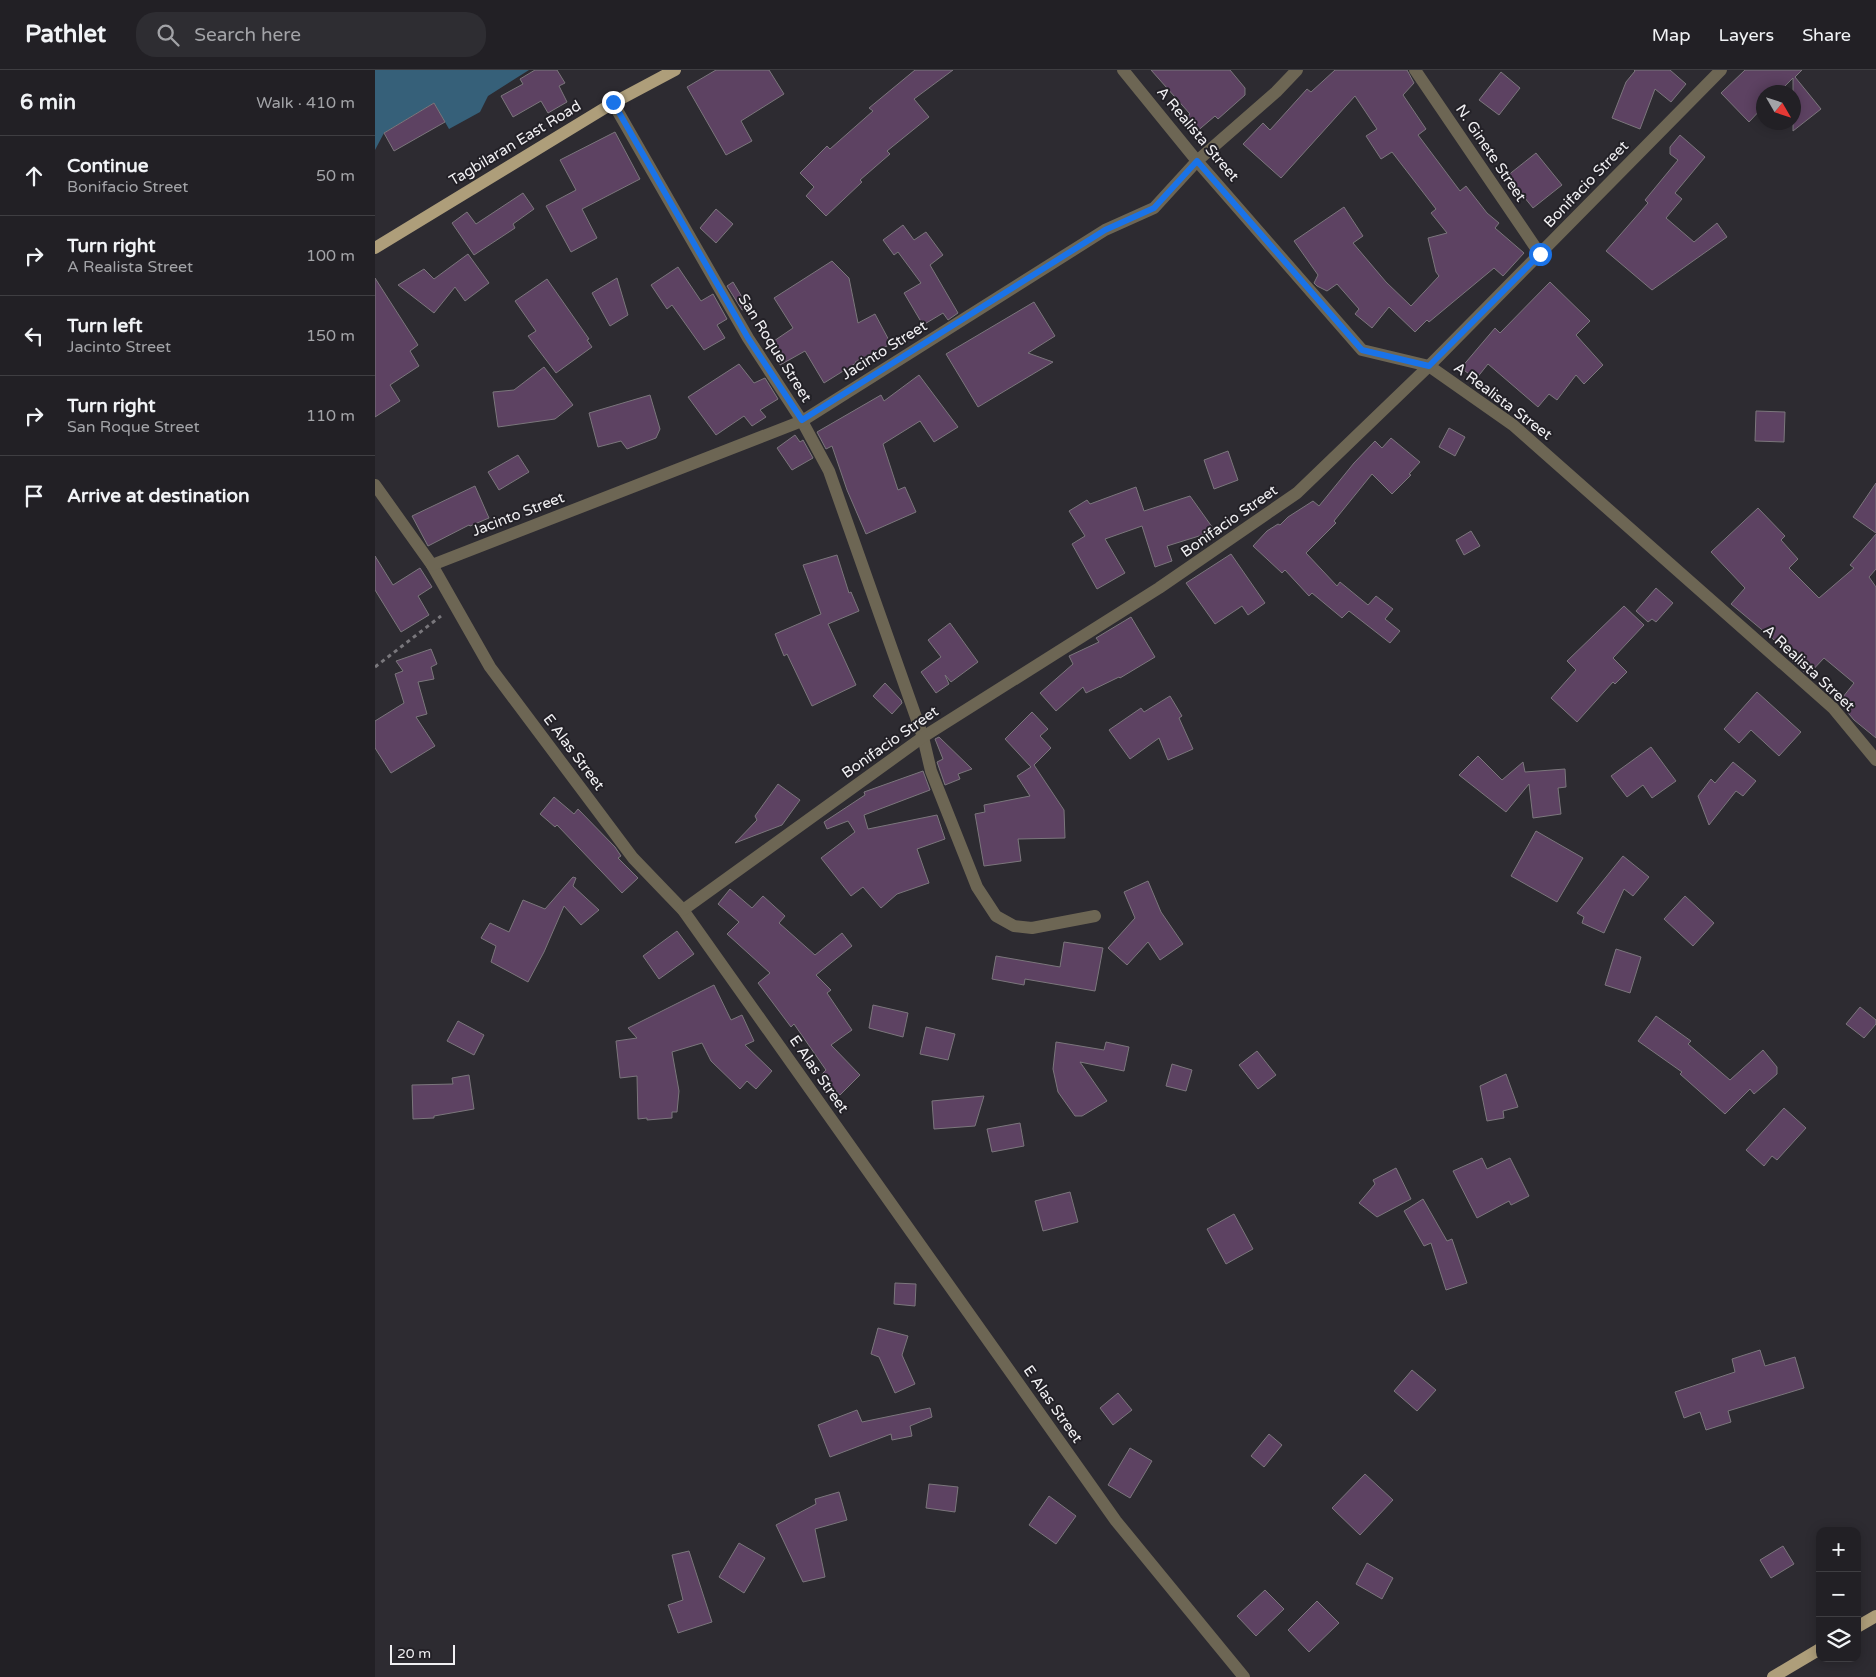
<!DOCTYPE html>
<html lang="en">
<head>
<meta charset="utf-8">
<style>
	:root { --surface:#222025; --page:#2e2d32; --text:#f1f3f6; --muted:#a2a3a7; --line:#3f3e42 }
	body { margin:0; font-family:"Varela Round",sans-serif; background:var(--page); color:var(--text) }
	.controls { position:absolute; right:15px; bottom:15px; display:grid; overflow:hidden; border-radius:10px; box-shadow:0 2px 12px #0003 }
	.controls button { width:45px; height:45px; display:grid; place-items:center; padding:0; border:0; border-bottom:1px solid var(--line); background:var(--surface); color:var(--text); font:25px sans-serif }
	.compass { position:absolute; left:1381px; top:15px; width:45px; height:45px; border-radius:50%; background:var(--surface); box-shadow:0 2px 12px #0003; rotate:129deg }
	.scale { position:absolute; left:15px; bottom:12px; width:65px; box-sizing:border-box; padding-left:5px; border:2px solid #f1f0f3; border-top:0; font-size:14px; line-height:18px; white-space:nowrap; color:#f1f0f3; -webkit-text-stroke:4px #232127; paint-order:stroke }
	.stop { position:absolute; width:15px; height:15px; margin:-11px; border:4px solid #1a73e8; border-radius:50%; background:#fff }
	.stop.end { background:#1a73e8; border-color:#fff; box-shadow:0 1px 5px #0008 }
	.list { margin:0; padding:0; list-style:none }
	h2 { display:flex; justify-content:space-between; align-items:center; height:65px; margin:0; padding:0 20px; font-size:21px }
	h2 small { font-size:16px; font-weight:400; color:var(--muted) }
	.list li { display:grid; grid-template-columns:32px 1fr auto; gap:15px; align-items:center; box-sizing:border-box; height:80px; padding:0 20px; border-top:1px solid var(--line) }
	.list b { display:block; font-size:19px; white-space:nowrap }
	.list p { margin:0; font-size:16px; white-space:nowrap; color:var(--muted) }
	.list em { font-size:16px; font-style:normal; color:var(--muted) }
	.icon { flex:none; width:28px; height:28px; fill:none; stroke:currentColor; stroke-width:2; stroke-linecap:round; stroke-linejoin:round }
	.map { position:relative; flex:none; width:1501px; height:1607px; overflow:hidden }
	header { display:flex; align-items:center; gap:30px; box-sizing:border-box; height:70px; padding:0 25px; background:var(--surface); border-bottom:1px solid var(--line) }
	header strong { font-size:24px }
	nav { display:flex; gap:28px; margin-inline-start:auto; font-size:18px }
	.search { width:350px; height:45px; background:var(--page); display:flex; align-items:center; gap:12px; box-sizing:border-box; padding:0 18px; border-radius:20px; color:var(--muted); font-size:19px }
	main { display:flex }
	aside { flex:1; background:var(--surface) }
	.map>svg:first-child { display:block }
	.water { fill:#366079 }
	.building { fill:#5d4262; stroke:#7b767c }
	.lines { fill:none; stroke-linecap:round; stroke-linejoin:round }
	.path { stroke:#79777c; stroke-width:3; stroke-dasharray:4 4; stroke-linecap:butt }
	.minor { stroke:#6d6654; stroke-width:12 }
	.major { stroke:#ae9e7a; stroke-width:12 }
	.route { stroke:#1a73e8; stroke-width:6 }
	.labels { text-anchor:middle; dominant-baseline:central; stroke-width:4; stroke-linejoin:round; paint-order:stroke }
	.street-label { font-size:15px; fill:#f1f0f3; stroke:#232127 }
</style>
</head>
<body>
<header>
<strong>Pathlet</strong>
<div class="search"><svg class="icon" aria-label="search" viewBox="0 0 24 24"><circle cx="10" cy="10" r="6"/><path d="M15 15l6 6"/></svg>Search here</div>
<nav><a>Map</a><a>Layers</a><a>Share</a></nav>
</header>
<main>
<aside>
<h2>6 min<small>Walk · 410 m</small></h2>
<ul class="list">
<li><svg class="icon" aria-label="ahead" viewBox="0 0 24 24"><path d="M12 20V5M6 11l6-6 6 6"/></svg><div><b>Continue</b><p>Bonifacio Street</p></div><em>50 m</em></li>
<li><svg class="icon" aria-label="right" viewBox="0 0 24 24"><path d="M7 20v-9h11M14 6l5 5-5 5"/></svg><div><b>Turn right</b><p>A Realista Street</p></div><em>100 m</em></li>
<li><svg class="icon" aria-label="left" viewBox="0 0 24 24"><path d="M17 20v-9H6M10 6l-5 5 5 5"/></svg><div><b>Turn left</b><p>Jacinto Street</p></div><em>150 m</em></li>
<li><svg class="icon" aria-label="right" viewBox="0 0 24 24"><path d="M7 20v-9h11M14 6l5 5-5 5"/></svg><div><b>Turn right</b><p>San Roque Street</p></div><em>110 m</em></li>
<li><svg class="icon" aria-label="arrive" viewBox="0 0 24 24"><path d="M6 21V4h12l-3 4 3 4H6"/></svg><div><b>Arrive at destination</b></div></li>
</ul>
</aside>
<div class="map">
<svg width="1501" height="1607" viewBox="0 0 1501 1607">
	<rect width="100%" height="100%" fill="#2d2b31"/>
	<path class="water" d="M 0,0 L 154,0 L 113,26 L 105,42 L 74,59 L 59,33 L 9,63 L 0,80 Z"/>
	<g class="building">
		<path d="M 160,0 L 182,0 L 190,13 L 184,16 L 192,32 L 173,43 L 166,31 L 138,47 L 126,26 L 148,14 L 145,9 Z"/>
		<path d="M 341,0 L 394,0 L 409,24 L 366,51 L 377,71 L 351,85 L 312,17 Z"/>
		<path d="M 540,0 L 578,0 L 539,29 L 554,47 L 512,81 L 515,84 L 485,110 L 487,112 L 451,146 L 431,126 L 439,117 L 425,103 L 452,76 L 455,79 L 498,41 L 494,38 Z"/>
		<path d="M 776,0 L 855,0 L 870,18 L 870,25 L 843,49 L 840,46 L 820,63 L 808,50 L 815,44 Z"/>
		<path d="M 960,0 L 1032,0 L 1039,13 L 1028,25 L 1051,59 L 1043,65 L 1085,121 L 1091,116 L 1112,143 L 1124,153 L 1120,158 L 1149,183 L 1128,206 L 1119,198 L 1054,252 L 1052,250 L 1040,262 L 1014,237 L 997,258 L 980,244 L 984,239 L 962,214 L 952,221 L 942,216 L 939,213 L 943,205 L 919,171 L 969,137 L 988,166 L 978,173 L 1011,212 L 1036,236 L 1064,206 L 1061,202 L 1053,168 L 1072,163 L 1056,143 L 1061,139 L 1017,82 L 1006,89 L 991,66 L 1002,59 L 980,26 L 906,108 L 868,74 L 888,53 L 895,60 L 932,19 L 936,22 Z"/>
		<path d="M 1259,0 L 1295,0 L 1311,14 L 1296,32 L 1280,19 L 1265,59 L 1237,48 L 1251,12 L 1260,1 Z"/>
		<path d="M 1370,0 L 1427,0 L 1420,7 L 1446,39 L 1418,61 L 1418,8 L 1404,22 L 1388,22 L 1388,37 L 1374,52 L 1346,23 Z"/>
		<path d="M 1126,2 L 1145,18 L 1124,45 L 1104,30 Z"/>
		<path d="M 59,33 L 70,52 L 19,81 L 9,63 Z"/>
		<path d="M 240,62 L 265,109 L 207,139 L 222,168 L 196,182 L 171,136 L 201,120 L 185,90 Z"/>
		<path d="M 1305,65 L 1330,87 L 1300,123 L 1307,129 L 1291,148 L 1319,172 L 1342,153 L 1352,167 L 1277,220 L 1231,181 L 1273,133 L 1270,130 L 1303,90 L 1295,84 L 1295,77 Z"/>
		<path d="M 1161,83 L 1187,115 L 1158,138 L 1132,106 Z"/>
		<path d="M 148,123 L 159,139 L 138,154 L 140,158 L 99,185 L 77,153 L 92,142 L 101,154 Z"/>
		<path d="M 341,139 L 358,154 L 341,173 L 325,158 Z"/>
		<path d="M 528,155 L 539,170 L 551,162 L 568,185 L 555,195 L 583,243 L 573,250 L 568,243 L 548,255 L 529,223 L 546,213 L 523,182 L 519,185 L 508,170 Z"/>
		<path d="M 93,184 L 114,213 L 90,231 L 80,217 L 59,243 L 23,215 L 49,199 L 59,209 Z"/>
		<path d="M 457,191 L 474,208 L 483,253 L 500,244 L 516,274 L 480,292 L 481,293 L 449,313 L 430,281 L 405,295 L 393,275 L 418,258 L 399,228 Z"/>
		<path d="M 303,197 L 326,231 L 338,224 L 352,249 L 342,255 L 350,268 L 329,280 L 297,235 L 292,239 L 276,215 Z"/>
		<path d="M 0,208 L 43,275 L 35,281 L 44,296 L 15,315 L 25,331 L 0,347 Z"/>
		<path d="M 242,208 L 253,245 L 235,256 L 217,223 Z"/>
		<path d="M 172,209 L 214,269 L 212,270 L 217,277 L 181,303 L 153,266 L 161,261 L 140,231 Z"/>
		<path d="M 358,212 L 373,237 L 367,240 L 352,216 Z"/>
		<path d="M 1175,212 L 1215,251 L 1201,265 L 1228,295 L 1209,314 L 1201,305 L 1182,330 L 1174,324 L 1163,337 L 1113,294 L 1101,309 L 1086,298 L 1120,258 L 1125,263 Z"/>
		<path d="M 659,232 L 680,266 L 653,283 L 678,292 L 603,337 L 571,284 Z"/>
		<path d="M 364,294 L 379,313 L 390,308 L 403,329 L 385,340 L 391,347 L 377,356 L 369,346 L 341,365 L 313,327 Z"/>
		<path d="M 169,297 L 198,335 L 180,349 L 123,357 L 118,322 L 139,320 Z"/>
		<path d="M 544,305 L 583,357 L 559,372 L 545,351 L 508,374 L 523,420 L 530,417 L 541,442 L 491,464 L 472,420 L 457,376 L 451,379 L 442,362 L 506,325 L 509,331 Z"/>
		<path d="M 275,325 L 285,359 L 281,368 L 252,379 L 246,371 L 223,377 L 214,343 Z"/>
		<path d="M 1381,341 L 1410,342 L 1409,372 L 1380,371 Z"/>
		<path d="M 1074,358 L 1090,367 L 1080,386 L 1064,377 Z"/>
		<path d="M 420,365 L 425,372 L 428,370 L 438,388 L 417,400 L 402,378 Z"/>
		<path d="M 1016,368 L 1045,392 L 1034,404 L 1036,405 L 1017,424 L 997,404 L 959,451 L 961,453 L 931,483 L 962,516 L 965,512 L 993,535 L 1001,526 L 1018,539 L 1010,549 L 1025,561 L 1015,573 L 974,541 L 967,548 L 937,523 L 934,526 L 910,500 L 907,503 L 878,476 L 892,461 L 903,454 L 905,455 L 913,447 L 938,431 L 944,436 L 979,393 L 1000,371 L 1007,378 Z"/>
		<path d="M 853,381 L 863,410 L 839,419 L 829,390 Z"/>
		<path d="M 143,385 L 154,402 L 124,420 L 113,402 Z"/>
		<path d="M 1501,413 L 1501,463 L 1478,447 Z"/>
		<path d="M 100,416 L 114,448 L 95,456 L 94,455 L 53,476 L 37,446 Z"/>
		<path d="M 761,417 L 769,441 L 815,426 L 840,461 L 792,476 L 797,491 L 780,497 L 767,456 L 730,469 L 750,503 L 722,519 L 697,474 L 710,466 L 694,441 L 712,430 L 715,434 Z"/>
		<path d="M 1383,438 L 1410,466 L 1406,470 L 1423,489 L 1414,498 L 1444,528 L 1479,498 L 1475,495 L 1501,464 L 1501,499 L 1494,507 L 1501,517 L 1501,668 L 1479,650 L 1464,632 L 1479,613 L 1449,588 L 1433,605 L 1413,587 L 1416,584 L 1356,534 L 1370,518 L 1336,482 Z"/>
		<path d="M 1096,461 L 1105,476 L 1089,485 L 1081,470 Z"/>
		<path d="M 856,484 L 890,533 L 873,545 L 867,536 L 840,554 L 811,513 Z"/>
		<path d="M 462,485 L 474,523 L 476,522 L 484,541 L 453,554 L 481,615 L 437,636 L 412,584 L 409,586 L 400,564 L 446,544 L 428,495 Z"/>
		<path d="M 0,486 L 18,515 L 45,498 L 57,517 L 43,526 L 54,545 L 26,562 L 0,520 Z"/>
		<path d="M 1281,518 L 1298,533 L 1281,552 L 1277,549 L 1273,552 L 1261,541 Z"/>
		<path d="M 1249,536 L 1269,555 L 1238,588 L 1252,602 L 1240,614 L 1238,612 L 1202,652 L 1176,628 L 1201,600 L 1192,591 Z"/>
		<path d="M 756,547 L 780,587 L 745,608 L 744,607 L 711,623 L 708,617 L 681,641 L 665,623 L 698,594 L 694,586 L 724,572 L 721,568 Z"/>
		<path d="M 575,553 L 603,592 L 576,612 L 570,605 L 574,614 L 561,623 L 546,602 L 566,587 L 553,570 Z"/>
		<path d="M 56,579 L 62,594 L 56,597 L 59,609 L 43,612 L 52,644 L 41,647 L 60,676 L 16,703 L 0,678 L 0,651 L 29,633 L 20,604 L 28,601 L 21,591 Z"/>
		<path d="M 510,613 L 526,630 L 527,633 L 517,644 L 498,626 Z"/>
		<path d="M 1382,622 L 1426,662 L 1404,686 L 1376,660 L 1364,673 L 1349,659 Z"/>
		<path d="M 795,626 L 807,646 L 804,648 L 818,679 L 793,690 L 784,668 L 755,689 L 734,660 L 766,638 L 769,642 Z"/>
		<path d="M 657,642 L 673,659 L 665,666 L 676,678 L 659,695 L 689,740 L 690,768 L 643,769 L 646,791 L 609,796 L 600,744 L 610,742 L 609,735 L 655,726 L 642,706 L 656,697 L 630,669 Z"/>
		<path d="M 564,667 L 597,699 L 583,704 L 585,709 L 570,715 L 562,692 L 568,689 L 560,669 Z"/>
		<path d="M 1276,677 L 1301,711 L 1277,728 L 1268,715 L 1252,727 L 1236,706 Z"/>
		<path d="M 1103,686 L 1127,710 L 1148,692 L 1150,702 L 1190,699 L 1191,717 L 1183,718 L 1186,744 L 1158,748 L 1154,714 L 1131,742 L 1084,705 Z"/>
		<path d="M 1358,692 L 1381,711 L 1368,726 L 1361,721 L 1334,755 L 1323,726 L 1336,709 L 1340,713 Z"/>
		<path d="M 548,701 L 555,720 L 489,745 L 493,759 L 562,745 L 570,769 L 542,779 L 554,813 L 522,824 L 506,838 L 488,817 L 476,826 L 446,788 L 480,762 L 473,751 L 452,759 L 449,752 L 490,725 L 489,722 Z"/>
		<path d="M 403,714 L 425,730 L 407,755 L 360,773 L 382,750 L 380,746 Z"/>
		<path d="M 179,727 L 199,744 L 203,739 L 240,777 L 246,786 L 243,788 L 263,808 L 247,823 L 182,755 L 180,757 L 165,744 Z"/>
		<path d="M 1161,761 L 1208,788 L 1182,832 L 1136,806 Z"/>
		<path d="M 1248,786 L 1274,807 L 1258,826 L 1249,819 L 1229,863 L 1207,853 L 1209,847 L 1202,843 Z"/>
		<path d="M 198,807 L 201,808 L 198,816 L 224,840 L 206,855 L 189,836 L 169,882 L 153,912 L 116,892 L 121,876 L 106,868 L 115,853 L 134,862 L 148,830 L 170,839 Z"/>
		<path d="M 773,811 L 786,842 L 808,874 L 785,890 L 773,872 L 752,895 L 733,878 L 760,848 L 749,822 Z"/>
		<path d="M 355,819 L 377,838 L 388,826 L 410,846 L 404,853 L 440,885 L 467,863 L 477,876 L 441,905 L 456,920 L 452,923 L 477,960 L 456,975 L 485,1005 L 465,1025 L 446,1005 L 451,1000 L 419,954 L 416,957 L 383,913 L 395,903 L 352,864 L 364,852 L 343,834 Z"/>
		<path d="M 1310,826 L 1339,853 L 1318,876 L 1289,849 Z"/>
		<path d="M 302,861 L 319,884 L 284,909 L 268,886 Z"/>
		<path d="M 689,872 L 728,878 L 720,921 L 650,909 L 649,915 L 617,909 L 621,886 L 685,897 Z"/>
		<path d="M 1241,879 L 1266,887 L 1255,923 L 1230,915 Z"/>
		<path d="M 339,915 L 356,950 L 367,945 L 379,971 L 370,975 L 397,1001 L 381,1019 L 372,1011 L 365,1019 L 336,991 L 327,973 L 297,982 L 304,1021 L 302,1042 L 297,1042 L 297,1048 L 272,1050 L 272,1048 L 263,1049 L 262,1006 L 245,1008 L 241,971 L 262,968 L 253,958 Z"/>
		<path d="M 498,935 L 533,943 L 528,967 L 494,958 Z"/>
		<path d="M 1485,937 L 1501,950 L 1501,954 L 1489,968 L 1471,954 Z"/>
		<path d="M 1281,946 L 1316,971 L 1313,974 L 1355,1010 L 1388,980 L 1402,997 L 1402,1004 L 1379,1024 L 1375,1019 L 1350,1044 L 1305,1004 L 1307,1002 L 1263,971 Z"/>
		<path d="M 83,951 L 109,965 L 99,985 L 72,971 Z"/>
		<path d="M 551,957 L 580,964 L 573,990 L 545,984 Z"/>
		<path d="M 681,972 L 729,980 L 731,972 L 754,977 L 749,1001 L 705,992 L 732,1031 L 707,1046 L 700,1046 L 683,1022 L 678,999 Z"/>
		<path d="M 882,981 L 901,1005 L 883,1019 L 864,995 Z"/>
		<path d="M 797,994 L 817,1000 L 811,1021 L 791,1016 Z"/>
		<path d="M 1131,1004 L 1143,1037 L 1128,1041 L 1129,1048 L 1112,1051 L 1105,1016 Z"/>
		<path d="M 94,1005 L 99,1039 L 59,1046 L 59,1048 L 38,1049 L 37,1015 L 78,1014 L 77,1008 Z"/>
		<path d="M 609,1026 L 600,1056 L 559,1059 L 557,1031 Z"/>
		<path d="M 1409,1038 L 1431,1058 L 1402,1090 L 1397,1086 L 1389,1096 L 1371,1080 Z"/>
		<path d="M 645,1053 L 649,1076 L 617,1082 L 612,1059 Z"/>
		<path d="M 1107,1088 L 1112,1099 L 1135,1088 L 1154,1126 L 1136,1135 L 1134,1131 L 1102,1148 L 1078,1101 Z"/>
		<path d="M 1021,1098 L 1036,1129 L 1002,1147 L 984,1133 L 1000,1114 L 998,1110 Z"/>
		<path d="M 695,1122 L 703,1152 L 668,1161 L 660,1131 Z"/>
		<path d="M 1048,1129 L 1072,1171 L 1077,1169 L 1092,1213 L 1071,1220 L 1056,1173 L 1049,1176 L 1029,1141 Z"/>
		<path d="M 859,1144 L 878,1179 L 851,1194 L 832,1159 Z"/>
		<path d="M 520,1213 L 541,1214 L 540,1236 L 519,1234 Z"/>
		<path d="M 503,1258 L 533,1266 L 527,1285 L 540,1314 L 520,1323 L 504,1287 L 496,1284 Z"/>
		<path d="M 1385,1280 L 1390,1296 L 1420,1287 L 1429,1318 L 1353,1341 L 1356,1352 L 1331,1360 L 1325,1342 L 1309,1348 L 1300,1322 L 1360,1302 L 1357,1289 Z"/>
		<path d="M 1037,1300 L 1061,1320 L 1042,1341 L 1019,1321 Z"/>
		<path d="M 743,1323 L 757,1340 L 738,1355 L 725,1338 Z"/>
		<path d="M 555,1338 L 557,1347 L 535,1356 L 537,1366 L 517,1370 L 516,1364 L 455,1387 L 443,1355 L 482,1340 L 487,1352 Z"/>
		<path d="M 894,1364 L 907,1375 L 889,1397 L 876,1386 Z"/>
		<path d="M 755,1378 L 777,1391 L 755,1428 L 733,1415 Z"/>
		<path d="M 990,1404 L 1018,1430 L 985,1465 L 957,1438 Z"/>
		<path d="M 554,1414 L 583,1417 L 580,1442 L 551,1438 Z"/>
		<path d="M 464,1422 L 472,1450 L 440,1459 L 450,1507 L 428,1512 L 401,1455 L 441,1434 L 440,1429 Z"/>
		<path d="M 674,1426 L 701,1446 L 681,1474 L 654,1455 Z"/>
		<path d="M 364,1473 L 390,1488 L 369,1523 L 344,1507 Z"/>
		<path d="M 1408,1476 L 1419,1494 L 1396,1508 L 1385,1490 Z"/>
		<path d="M 314,1481 L 337,1552 L 303,1563 L 293,1535 L 308,1530 L 297,1485 Z"/>
		<path d="M 992,1493 L 1018,1508 L 1007,1529 L 981,1514 Z"/>
		<path d="M 890,1520 L 909,1539 L 881,1566 L 862,1546 Z"/>
		<path d="M 942,1531 L 964,1553 L 934,1582 L 913,1560 Z"/>
	</g>
	<g class="lines">
		<path class="path" d="M 0,597 L 66,546"/>
		<g class="minor">
			<path d="M 748,0 L 822,91 L 987,280 L 1054,296 L 1138,355 L 1458,638 L 1501,690"/>
			<path d="M 1040,0 L 1165,184"/>
			<path d="M 238,33 L 373,268 L 427,351 L 454,401 L 548,667 L 556,701 L 602,817 L 621,846 L 639,856 L 657,858 L 720,846"/>
			<path d="M 0,415 L 57,495 L 115,597 L 258,788 L 308,840 L 741,1451 L 869,1607"/>
			<path d="M 57,495 L 427,351 L 730,160 L 779,138 L 822,91 L 901,22 L 922,0"/>
			<path d="M 308,840 L 548,667 L 784,518 L 922,423 L 1054,296 L 1346,0"/>
		</g>
		<g class="major">
			<path d="M 0,178 L 238,33 L 300,0"/>
			<path d="M 1482,1557 L 1501,1546"/>
			<path d="M 1398,1607 L 1445,1579"/>
		</g>
	</g>
	<g class="lines">
		<path class="route" d="M 238,32 L 373,268 L 427,350 L 730,160 L 779,138 L 822,91 L 987,280 L 1054,296 L 1165,184"/>
	</g>
	<g class="labels">
		<g class="street-label">
			<text transform="translate(823 64) rotate(50)">A Realista Street</text>
			<text transform="translate(140 73) rotate(-31)">Tagbilaran East Road</text>
			<text transform="translate(1116 83) rotate(56)">N. Ginete Street</text>
			<text transform="translate(1211 114) rotate(-46)">Bonifacio Street</text>
			<text transform="translate(400 278) rotate(58)">San Roque Street</text>
			<text transform="translate(509 280) rotate(-32)">Jacinto Street</text>
			<text transform="translate(1128 331) rotate(37)">A Realista Street</text>
			<text transform="translate(143 444) rotate(-21)">Jacinto Street</text>
			<text transform="translate(854 451) rotate(-35)">Bonifacio Street</text>
			<text transform="translate(1434 598) rotate(43)">A Realista Street</text>
			<text transform="translate(515 672) rotate(-35)">Bonifacio Street</text>
			<text transform="translate(199 682) rotate(53)">E Alas Street</text>
			<text transform="translate(444 1004) rotate(55)">E Alas Street</text>
			<text transform="translate(678 1334) rotate(55)">E Alas Street</text>
		</g>
	</g>
</svg>
<div class="controls">
<button>+</button>
<button>−</button>
<button><svg class="icon" aria-label="layers" viewBox="0 0 24 24"><path d="M12 4l9 5-9 5-9-5zM3 14l9 5 9-5"/></svg></button>
</div>
<svg class="compass" viewBox="-18 -18 36 36"><path d="M0-13l5 13h-10z" fill="#e53935"/><path d="M0 13l5-13h-10z" fill="#a2a3a7"/></svg>
<div class="scale">20 m</div>
<div class="stop" style="left:1165px;top:184px"></div>
<div class="stop end" style="left:238px;top:32px"></div>
</div>
</main>
</body>
</html>
